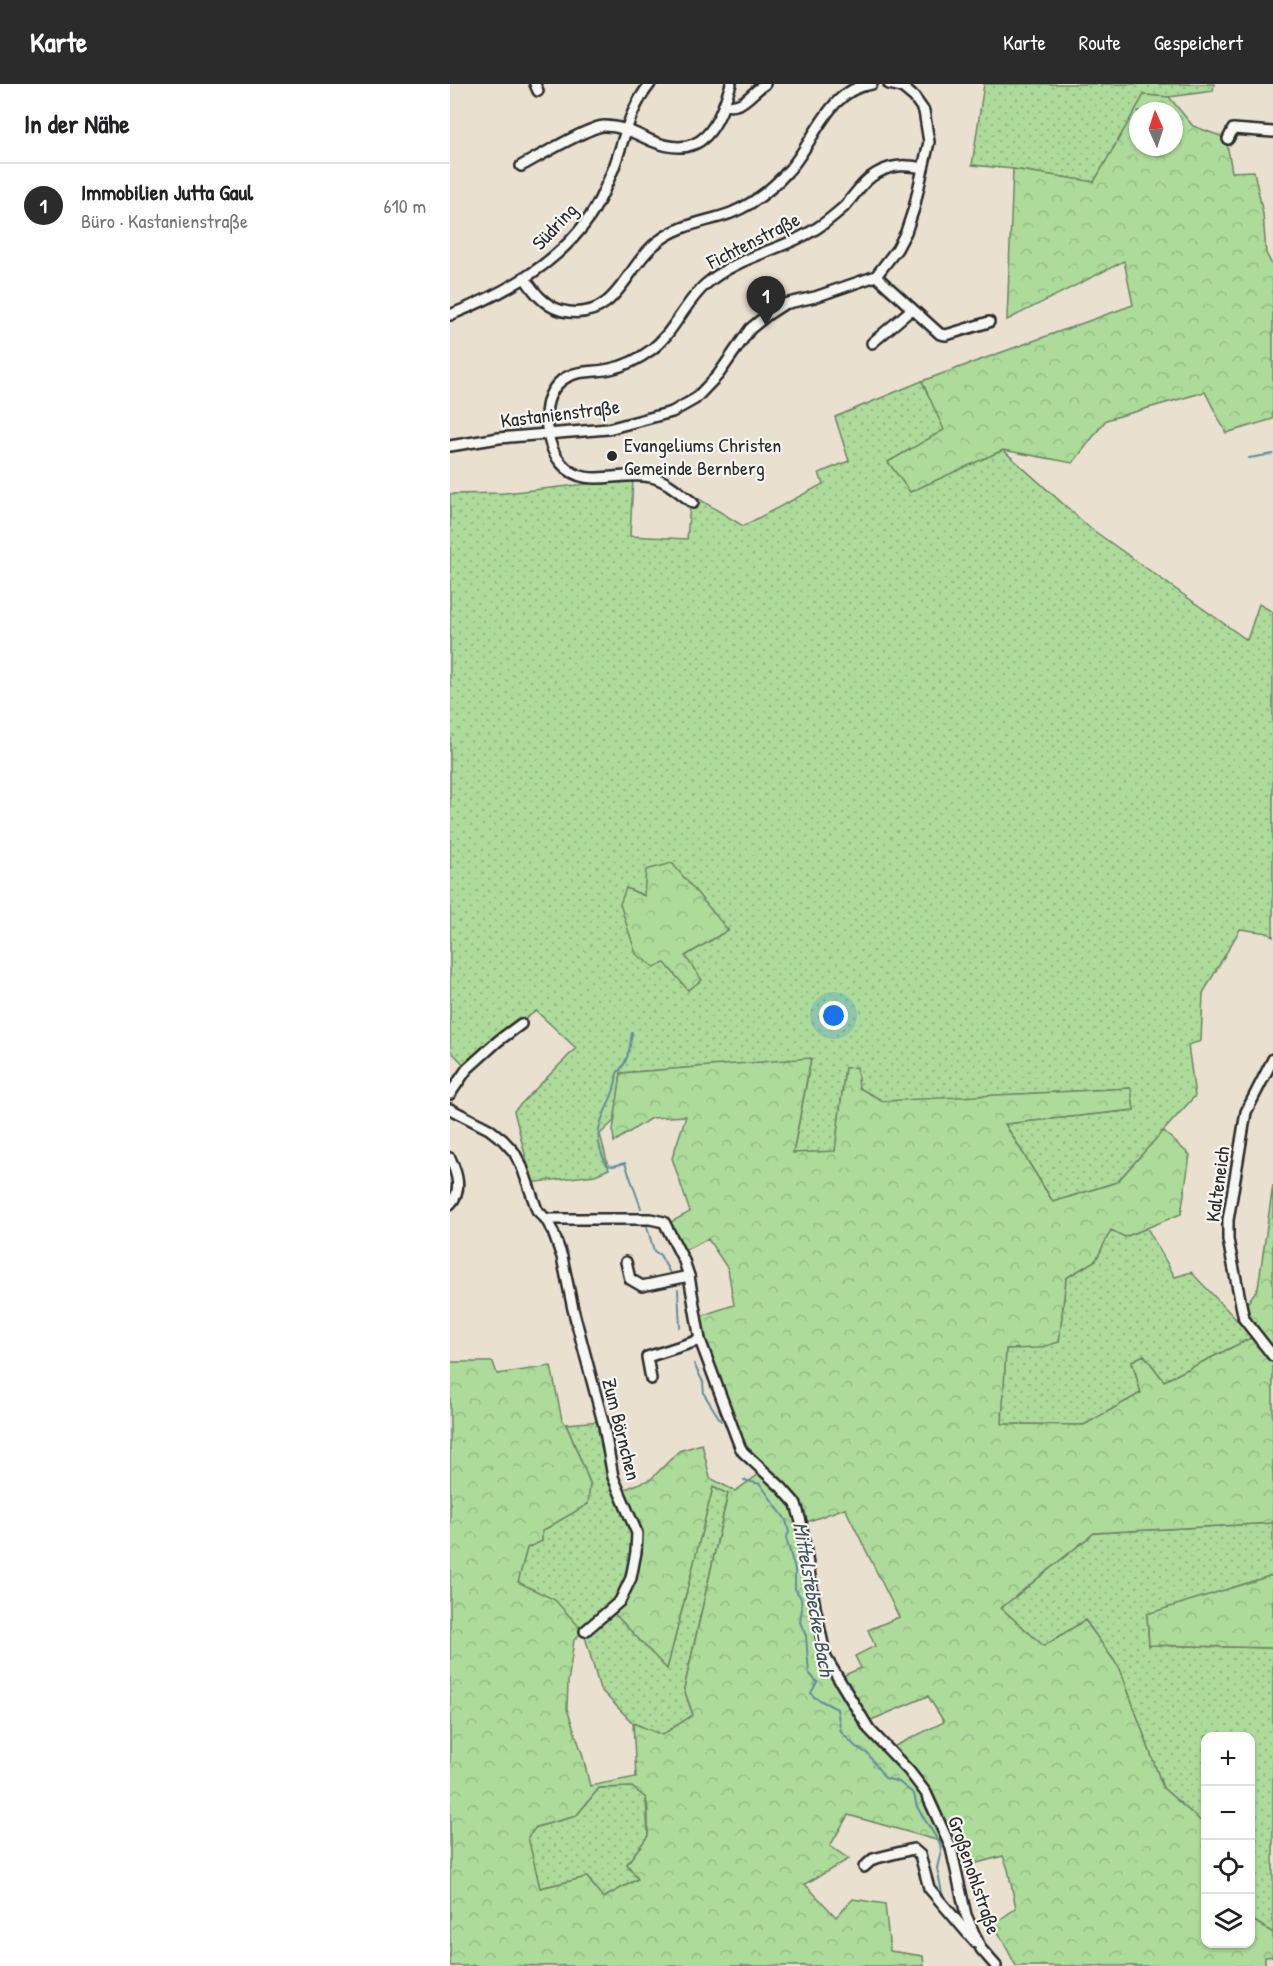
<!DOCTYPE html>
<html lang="de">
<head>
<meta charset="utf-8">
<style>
	:root { --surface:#fff; --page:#f2f2f2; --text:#202124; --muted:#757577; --line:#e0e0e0; --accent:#2b2b2b }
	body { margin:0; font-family:"Patrick Hand",sans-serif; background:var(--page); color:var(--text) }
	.controls { position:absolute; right:18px; bottom:18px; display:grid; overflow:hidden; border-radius:12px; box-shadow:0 2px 4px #0004 }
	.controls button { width:54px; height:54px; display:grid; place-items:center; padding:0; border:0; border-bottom:2px solid var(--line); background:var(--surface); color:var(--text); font:30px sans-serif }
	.compass { position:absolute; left:679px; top:18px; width:54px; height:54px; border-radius:50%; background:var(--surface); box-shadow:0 2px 4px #0004; rotate:357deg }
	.you { position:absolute; left:384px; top:932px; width:21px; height:21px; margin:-15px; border:4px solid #fff; border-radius:50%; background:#1a73e8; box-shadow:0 0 0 9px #1a73e833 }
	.badge { display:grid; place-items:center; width:39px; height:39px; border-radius:50%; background:var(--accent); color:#fff; font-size:20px; font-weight:700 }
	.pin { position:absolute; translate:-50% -50px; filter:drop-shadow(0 2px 3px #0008) }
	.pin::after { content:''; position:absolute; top:32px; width:21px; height:18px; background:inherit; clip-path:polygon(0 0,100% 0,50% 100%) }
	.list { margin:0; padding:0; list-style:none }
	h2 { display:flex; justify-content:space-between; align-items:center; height:78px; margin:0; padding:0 24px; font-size:26px }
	h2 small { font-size:20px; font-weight:400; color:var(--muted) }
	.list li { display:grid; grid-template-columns:39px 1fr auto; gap:18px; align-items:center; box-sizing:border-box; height:84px; padding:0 24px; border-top:2px solid var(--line) }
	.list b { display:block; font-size:22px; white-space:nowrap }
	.list p { margin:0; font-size:20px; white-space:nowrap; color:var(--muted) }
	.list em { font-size:20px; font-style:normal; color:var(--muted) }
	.icon { flex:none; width:33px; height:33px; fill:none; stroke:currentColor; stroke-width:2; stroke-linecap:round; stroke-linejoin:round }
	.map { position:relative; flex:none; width:823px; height:1882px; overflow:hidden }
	header { display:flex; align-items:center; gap:36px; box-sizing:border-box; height:84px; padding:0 30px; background:var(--accent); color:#fff }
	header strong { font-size:28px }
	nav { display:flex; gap:33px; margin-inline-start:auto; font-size:21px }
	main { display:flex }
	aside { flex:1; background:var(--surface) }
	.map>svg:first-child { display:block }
	.grass { fill:url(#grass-dots); stroke:#6c8362; stroke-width:1.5; fill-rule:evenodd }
	.forest { fill:url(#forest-crowns); stroke:#6c8362; stroke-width:1.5; fill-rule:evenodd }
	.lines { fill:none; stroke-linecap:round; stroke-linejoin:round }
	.stream { stroke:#638c9e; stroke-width:2 }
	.minor-casing { stroke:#2b2b2b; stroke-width:14 }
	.minor { stroke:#f6f6f2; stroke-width:9 }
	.poi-dot { fill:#2b2b2b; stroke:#f6f6f2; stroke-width:2 }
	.labels { text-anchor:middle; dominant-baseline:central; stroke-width:4.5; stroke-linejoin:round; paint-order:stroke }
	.street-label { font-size:20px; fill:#2b2b2b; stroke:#f6f6f2 }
	.poi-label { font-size:20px; fill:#2b2b2b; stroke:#f6f6f2; text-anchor:start }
	.water-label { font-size:21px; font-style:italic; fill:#42545b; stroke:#f6f6f2 }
</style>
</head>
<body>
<header>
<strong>Karte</strong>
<nav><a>Karte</a><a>Route</a><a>Gespeichert</a></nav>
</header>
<main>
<aside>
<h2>In der Nähe<small></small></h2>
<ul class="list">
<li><span class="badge">1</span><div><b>Immobilien Jutta Gaul</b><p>Büro · Kastanienstraße</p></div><em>610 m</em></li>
</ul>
</aside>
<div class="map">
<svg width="823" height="1882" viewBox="0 0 823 1882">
	<defs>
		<pattern id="grass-dots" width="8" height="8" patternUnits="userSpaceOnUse" patternTransform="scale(1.5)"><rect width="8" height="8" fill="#acdb9a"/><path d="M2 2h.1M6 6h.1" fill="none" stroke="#94bc85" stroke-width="1.8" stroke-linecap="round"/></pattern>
		<pattern id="forest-crowns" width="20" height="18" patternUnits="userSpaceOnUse" patternTransform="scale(1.5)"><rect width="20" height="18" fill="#acdb9a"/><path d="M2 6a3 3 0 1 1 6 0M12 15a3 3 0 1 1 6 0" fill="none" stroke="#94bc85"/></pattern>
	</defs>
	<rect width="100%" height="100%" fill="#e9e0d0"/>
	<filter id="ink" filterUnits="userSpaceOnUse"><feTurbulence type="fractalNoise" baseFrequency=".0167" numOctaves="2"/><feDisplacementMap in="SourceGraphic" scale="12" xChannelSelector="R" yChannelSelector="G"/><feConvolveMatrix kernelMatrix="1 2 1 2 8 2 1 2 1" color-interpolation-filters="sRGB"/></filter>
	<g filter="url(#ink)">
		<g class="grass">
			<path d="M 534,0 L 764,0 L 763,7 L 719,13 L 694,11 L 644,98 L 563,85 L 522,81 Z"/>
			<path d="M 472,297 L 495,346 L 438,378 L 460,407 L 553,366 L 640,444 L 797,556 L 809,520 L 823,528 L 823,853 L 818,849 L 790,845 L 753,909 L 751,957 L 738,961 L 745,1012 L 667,1098 L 603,1118 L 555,1040 L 684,1026 L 680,1004 L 433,1018 L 409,1004 L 395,984 L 385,1068 L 343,1069 L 361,975 L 171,989 L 165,1036 L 150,1050 L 159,1085 L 145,1091 L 79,1099 L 77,1078 L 64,1027 L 126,964 L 86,927 L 47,956 L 16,983 L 0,966 L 0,410 L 55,409 L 183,395 L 180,452 L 237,455 L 241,410 L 293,442 L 373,400 L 369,389 L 399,377 L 385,333 ZM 176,804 L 278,846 L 235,872 L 238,906 L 215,878 Z"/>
			<path d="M 697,1144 L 725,1193 L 741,1188 L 803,1253 L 714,1297 L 694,1271 L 682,1277 L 691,1309 L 634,1341 L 551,1340 L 556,1265 L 609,1258 L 616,1194 L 646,1176 L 661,1145 L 675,1153 Z"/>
			<path d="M 151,1337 L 158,1375 L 185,1449 L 176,1496 L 160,1524 L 133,1547 L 67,1499 L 77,1464 L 92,1457 L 91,1447 L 140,1399 L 116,1340 Z"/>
			<path d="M 263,1403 L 278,1409 L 234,1605 L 243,1631 L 212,1652 L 183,1639 L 150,1605 L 134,1549 L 161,1526 L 217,1584 Z"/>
			<path d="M 823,1439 L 823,1491 L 697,1531 L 699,1561 L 823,1564 L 823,1849 L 801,1835 L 800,1652 L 756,1652 L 755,1764 L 753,1739 L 713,1704 L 670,1585 L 635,1536 L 594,1563 L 551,1524 L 644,1449 Z"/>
			<path d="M 182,1703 L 196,1714 L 198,1752 L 177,1780 L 188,1795 L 153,1814 L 137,1793 L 90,1804 L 77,1753 L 86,1743 L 126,1732 L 149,1704 Z"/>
		</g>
		<g class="forest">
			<path d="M 694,11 L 719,13 L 743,42 L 776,54 L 782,88 L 804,87 L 813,130 L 816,169 L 823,183 L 823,335 L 776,349 L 755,308 L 656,336 L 623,379 L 553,366 L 460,408 L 438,378 L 494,346 L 472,297 L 683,221 L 674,177 L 557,236 L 563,85 L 644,98 ZM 688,27 L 724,27 L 724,63 L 688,63 Z"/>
			<path d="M 222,779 L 278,846 L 235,872 L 252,896 L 238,906 L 215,879 L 204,883 L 186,870 L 170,820 L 176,804 L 194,812 L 196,786 Z"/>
			<path d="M 361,974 L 343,1069 L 385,1067 L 395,984 L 407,983 L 409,1004 L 433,1017 L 681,1004 L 684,1026 L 555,1040 L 603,1118 L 667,1098 L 713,1047 L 740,1071 L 731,1130 L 675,1153 L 661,1146 L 646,1176 L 616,1194 L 609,1258 L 589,1264 L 556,1265 L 552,1340 L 634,1341 L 691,1309 L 682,1277 L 694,1271 L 714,1297 L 803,1253 L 786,1235 L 808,1204 L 823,1101 L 823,1439 L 644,1449 L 551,1524 L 594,1562 L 635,1536 L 670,1585 L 713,1704 L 753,1739 L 756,1764 L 756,1860 L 800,1860 L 801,1835 L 823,1849 L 823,1872 L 815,1873 L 815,1882 L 566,1882 L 544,1840 L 566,1824 L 558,1785 L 553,1772 L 516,1782 L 507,1762 L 398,1731 L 380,1762 L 399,1775 L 355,1800 L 386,1833 L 403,1815 L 435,1820 L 440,1867 L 473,1872 L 474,1882 L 0,1882 L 0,1276 L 2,1278 L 43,1278 L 47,1290 L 101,1282 L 112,1336 L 116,1340 L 140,1399 L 138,1420 L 92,1447 L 92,1457 L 77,1464 L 68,1498 L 105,1516 L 133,1547 L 124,1556 L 118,1599 L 117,1625 L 132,1669 L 140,1702 L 186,1693 L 183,1639 L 212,1651 L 243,1631 L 234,1605 L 278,1410 L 263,1403 L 217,1585 L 161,1526 L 179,1497 L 188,1449 L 170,1407 L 201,1395 L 229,1367 L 252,1360 L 260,1394 L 285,1407 L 312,1388 L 294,1367 L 251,1255 L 247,1233 L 284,1221 L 278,1185 L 258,1155 L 231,1168 L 217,1140 L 240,1128 L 222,1074 L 236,1032 L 201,1034 L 164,1058 L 163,1047 L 171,989 ZM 395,1424 L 449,1533 L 418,1546 L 425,1562 L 405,1572 L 411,1584 L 390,1593 L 378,1573 L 354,1439 ZM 478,1612 L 494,1638 L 441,1664 L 423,1645 L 419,1637 ZM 182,1703 L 196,1714 L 198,1726 L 198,1752 L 177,1780 L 188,1795 L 153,1814 L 137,1793 L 90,1804 L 78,1753 L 86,1743 L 126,1732 L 149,1704 Z"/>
			<path d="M 823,1491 L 823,1564 L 699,1561 L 697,1530 Z"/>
		</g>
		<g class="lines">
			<g class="stream">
				<path d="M 799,374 L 823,370"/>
				<path d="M 182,949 C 180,963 178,979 167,989 C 164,1027 134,1040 157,1081 L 163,1082 L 175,1079 L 191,1124"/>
				<path d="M 197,1143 L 204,1167 L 210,1171 L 220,1189"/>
				<path d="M 228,1206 L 230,1243"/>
				<path d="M 244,1280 L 253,1298 L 254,1310 L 271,1337"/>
				<path d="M 294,1396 L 310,1400 L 336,1436 L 339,1448 L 336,1454 L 345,1486 L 345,1505 L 351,1514 L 352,1525 L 350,1538 L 356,1552 L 359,1589 L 367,1598 L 361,1609 L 364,1613 L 387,1625 L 391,1648 L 406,1663 L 418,1670 L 435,1694 L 449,1698 L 464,1710 L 467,1723 L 490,1760 L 491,1767 L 487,1784 L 493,1814"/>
			</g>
			<g class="minor-casing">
				<g id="minor">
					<path d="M 85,0 L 88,7"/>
					<path d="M 274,21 C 294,25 299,10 315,0"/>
					<path d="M 778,55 L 783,45 L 823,48"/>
					<path d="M 71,82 C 86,74 140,42 154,42 C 173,42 186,50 202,57 C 254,78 268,41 281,0"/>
					<path d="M 426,192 L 490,250 L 496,251 L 539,238"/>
					<path d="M 74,193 C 85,210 98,226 119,228 C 169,234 176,180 210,156 C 231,140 257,138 281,129 C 304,120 324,103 339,86 C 365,57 378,5 422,0"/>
					<path d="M 0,231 C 47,212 96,187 129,147 C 145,129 155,105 164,83 C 175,53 179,26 200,0"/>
					<path d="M 422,259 L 461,226"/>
					<path d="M 0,362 L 49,354 L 158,345 L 222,328 L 245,315 L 268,291 L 300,245 L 317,231 L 334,220 L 365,213 L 426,192 L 447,165 L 456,148 L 464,124 L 479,58 L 474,27 L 464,13 L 452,3 L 439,0"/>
					<path d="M 243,419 C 230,409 216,396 201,393 C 170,386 134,407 111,379 C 104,371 100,360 98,350 C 94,330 95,310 112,296 C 127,285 143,289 160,285 C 174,282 189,275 201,266 C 224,249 234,219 256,200 C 289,171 337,166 373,140 C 380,135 387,129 394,123 C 405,111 414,95 429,88 C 444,80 457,81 473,84"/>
					<path d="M 823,975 L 796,1028 L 778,1136 L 778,1156 L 794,1235 L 823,1272"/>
					<path d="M 0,1010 L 17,985 L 48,957 L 71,940"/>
					<path d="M 0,1025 L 39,1045 L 53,1056 L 64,1068 L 72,1083 L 87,1126 L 96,1135 L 103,1148 L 112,1173 L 123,1225 L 154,1342 L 163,1393 L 187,1449 L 186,1468 L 181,1494 L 170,1517 L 135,1547"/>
					<path d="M 0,1074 C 7,1089 13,1107 0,1120"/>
					<path d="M 96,1135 L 200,1135 L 214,1138 L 234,1177 L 239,1192 L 250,1256 L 290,1363 L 293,1368 L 331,1403 L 346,1420 L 351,1438 L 365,1523 L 376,1574 L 419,1645 L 459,1687 L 476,1709 L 501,1764 L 516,1831 L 531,1865 L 546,1882"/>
					<path d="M 176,1178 L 180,1195 L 192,1202 L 239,1192"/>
					<path d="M 201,1295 L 197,1273 L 250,1256"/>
					<path d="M 414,1783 L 423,1775 L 463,1765 L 470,1771 L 479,1804 L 526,1859"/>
				</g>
			</g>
			<use href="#minor" class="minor"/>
		</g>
	</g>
	<circle class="poi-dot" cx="162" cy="372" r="6"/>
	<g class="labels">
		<g class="street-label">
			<text transform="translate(104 142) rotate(-47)">Südring</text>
			<text transform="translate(303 156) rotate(-27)">Fichtenstraße</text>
			<text transform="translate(110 329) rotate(-7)">Kastanienstraße</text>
			<text transform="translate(767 1100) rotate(-82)">Kalteneich</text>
			<text transform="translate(172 1345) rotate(76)">Zum Börnchen</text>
			<text transform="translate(525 1791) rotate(71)">Großenohlstraße</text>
		</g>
		<g class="poi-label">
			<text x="174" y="360">Evangeliums Christen<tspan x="174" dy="23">Gemeinde Bernberg</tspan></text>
		</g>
		<g class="water-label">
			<text transform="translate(364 1515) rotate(80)">Mittelstebecke-Bach</text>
		</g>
	</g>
</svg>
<div class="controls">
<button>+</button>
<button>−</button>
<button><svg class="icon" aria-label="locate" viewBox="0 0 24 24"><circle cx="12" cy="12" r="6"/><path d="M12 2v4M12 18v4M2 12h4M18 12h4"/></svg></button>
<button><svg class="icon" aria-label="layers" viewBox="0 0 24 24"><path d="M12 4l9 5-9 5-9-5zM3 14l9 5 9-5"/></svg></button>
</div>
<svg class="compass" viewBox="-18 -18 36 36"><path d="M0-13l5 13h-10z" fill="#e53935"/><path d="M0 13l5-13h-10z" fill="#757577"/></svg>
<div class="you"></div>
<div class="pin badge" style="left:316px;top:242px">1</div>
</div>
</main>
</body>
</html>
